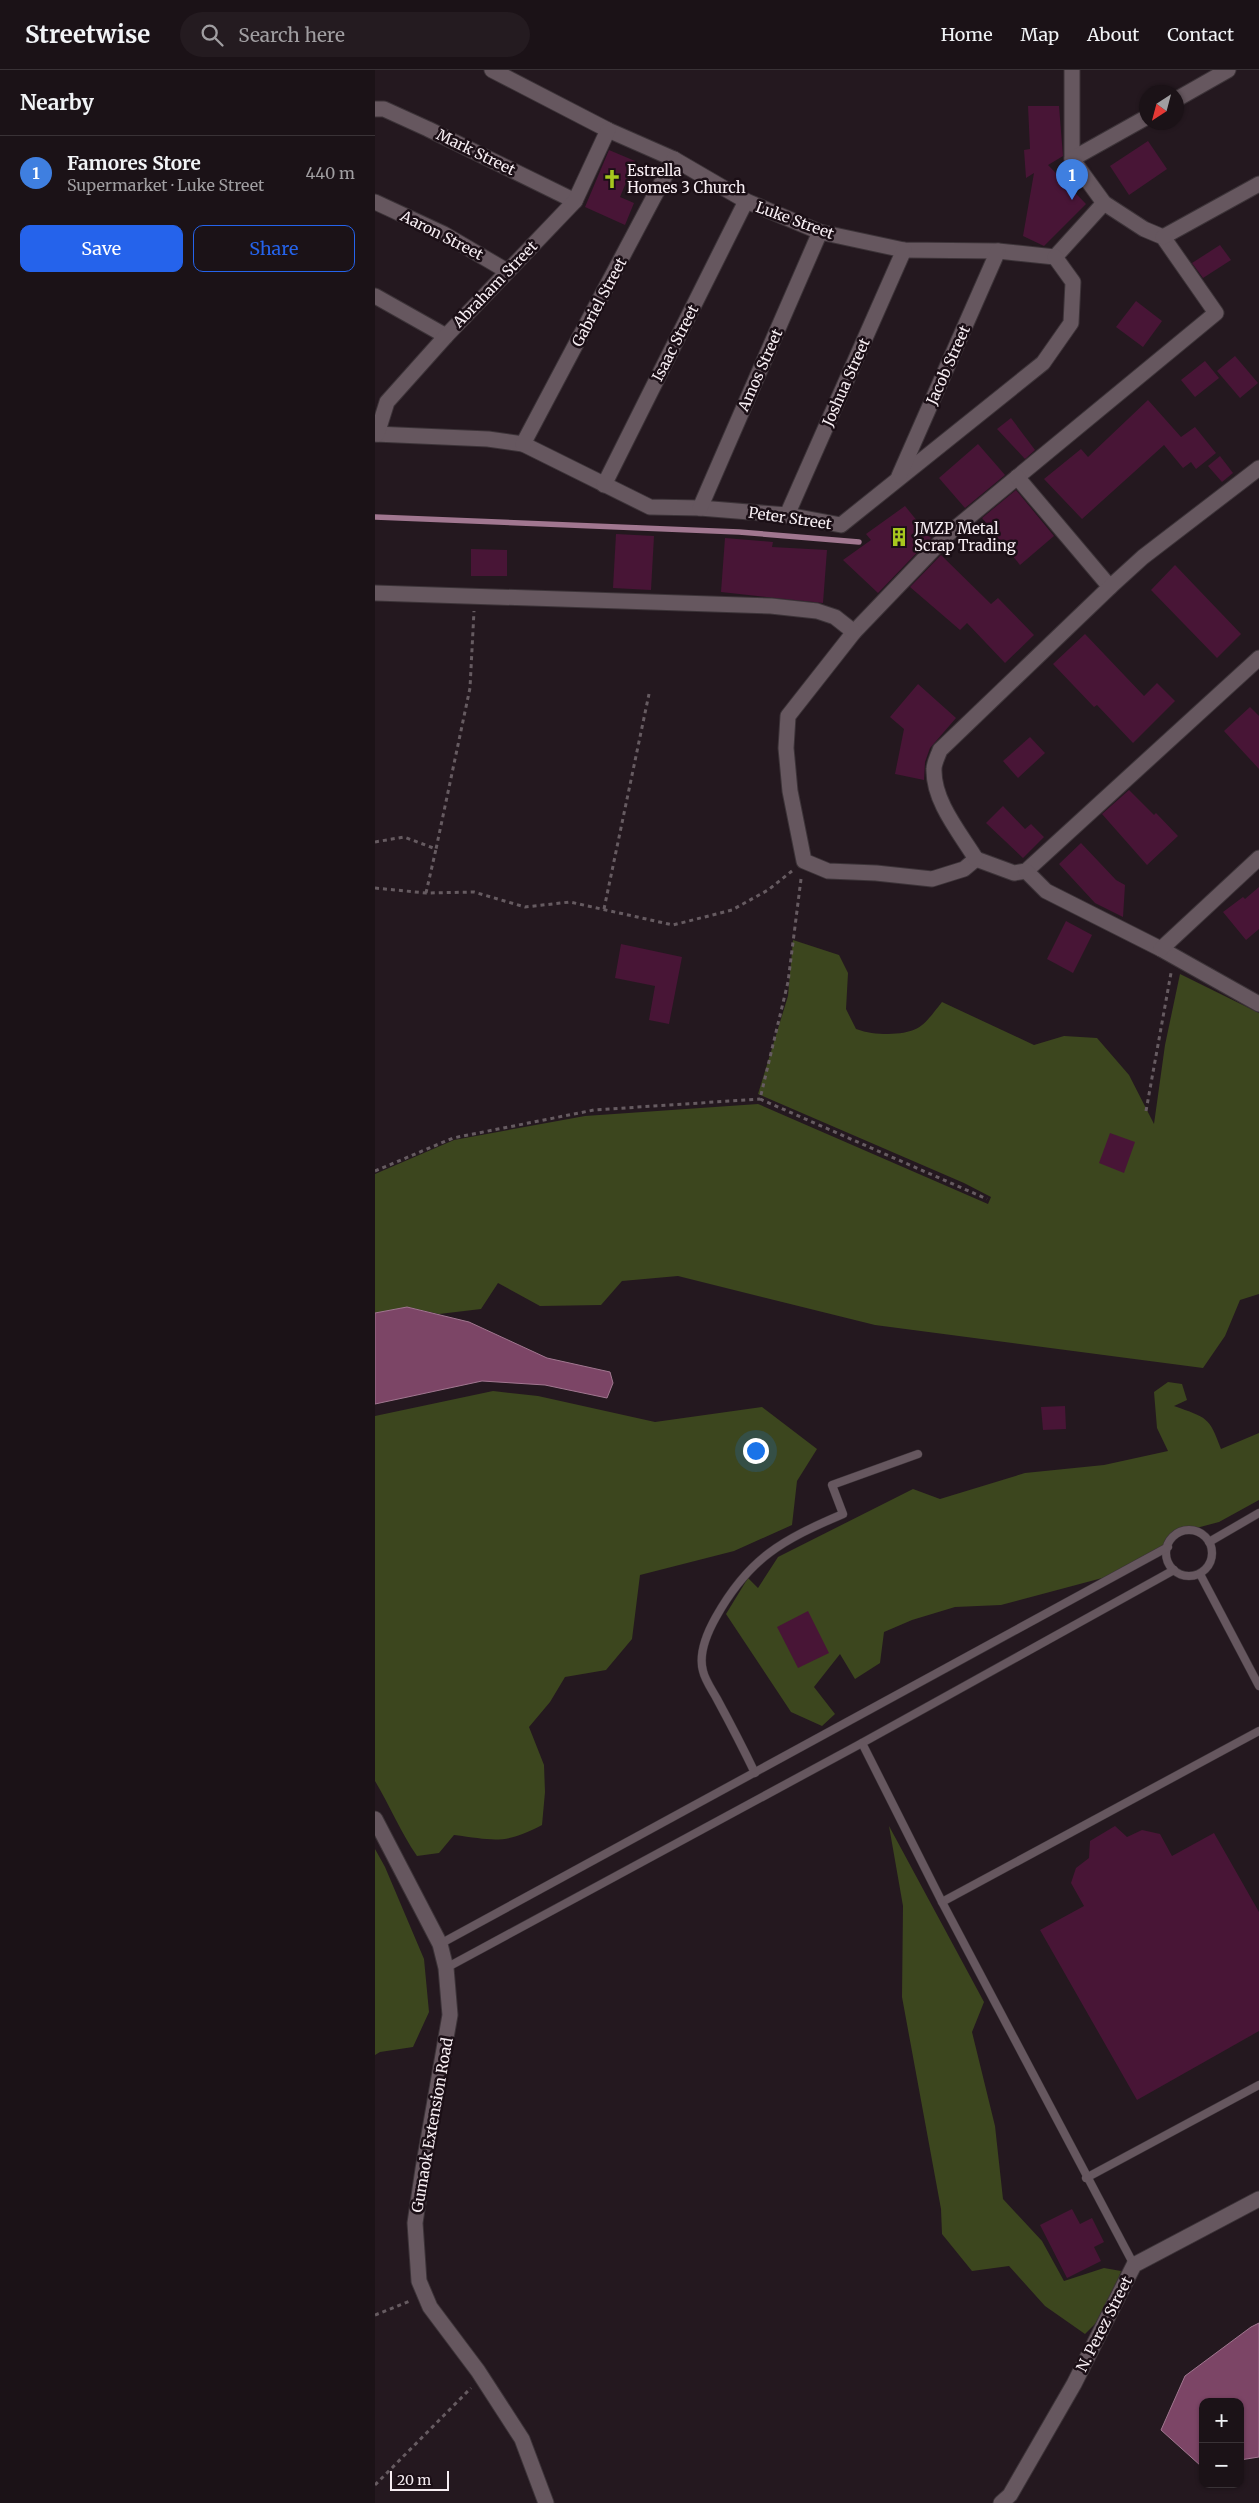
<!DOCTYPE html>
<html lang="en">
<head>
<meta charset="utf-8">
<style>
	:root { --surface:#1b1217; --page:#241b20; --text:#f1f3f6; --muted:#a09ea1; --line:#393236; --accent:#2563eb }
	body { margin:0; font-family:Merriweather,serif; background:var(--page); color:var(--text) }
	.controls { position:absolute; right:15px; bottom:15px; display:grid; overflow:hidden; border-radius:10px; box-shadow:0 1px 4px #0004 }
	.controls button { width:45px; height:45px; display:grid; place-items:center; padding:0; border:0; border-bottom:1px solid var(--line); background:var(--surface); color:var(--text); font:25px sans-serif }
	.compass { position:absolute; left:764px; top:15px; width:45px; height:45px; border-radius:50%; background:var(--surface); box-shadow:0 1px 4px #0004; rotate:216deg }
	.scale { position:absolute; left:15px; bottom:12px; width:59px; box-sizing:border-box; padding-left:5px; border:2px solid #f6edf2; border-top:0; font-size:14px; line-height:18px; white-space:nowrap; color:#f6edf2; -webkit-text-stroke:4px #1b0f16; paint-order:stroke }
	.you { position:absolute; left:380px; top:1380px; width:18px; height:18px; margin:-12px; border:4px solid #fff; border-radius:50%; background:#1a73e8; box-shadow:0 0 0 8px #1a73e833 }
	.badge { display:grid; place-items:center; width:32px; height:32px; border-radius:50%; background:var(--accent); color:#fff; font-size:16px; font-weight:700 }
	.pin { position:absolute; translate:-50% -41px; filter:drop-shadow(0 1px 2px #0008) }
	.pin::after { content:''; position:absolute; top:26px; width:18px; height:15px; background:inherit; clip-path:polygon(0 0,100% 0,50% 100%) }
	.list { margin:0; padding:0; list-style:none }
	h2 { display:flex; justify-content:space-between; align-items:center; height:65px; margin:0; padding:0 20px; font-size:21px }
	h2 small { font-size:16px; font-weight:400; color:var(--muted) }
	.list li { display:grid; grid-template-columns:32px 1fr auto; gap:15px; align-items:center; box-sizing:border-box; height:75px; padding:0 20px; border-top:1px solid var(--line) }
	.list b { display:block; font-size:19px; white-space:nowrap }
	.list p { margin:0; font-size:16px; white-space:nowrap; color:var(--muted) }
	.list em { font-size:16px; font-style:normal; color:var(--muted) }
	.actions { display:flex; gap:10px; padding:15px 20px }
	.actions a { flex:1; padding:11px 0; border:1px solid var(--accent); border-radius:10px; text-align:center; font-size:18px; color:var(--accent) }
	.actions .main { background:var(--accent); color:#fff }
	.icon { flex:none; width:28px; height:28px; fill:none; stroke:currentColor; stroke-width:2; stroke-linecap:round; stroke-linejoin:round }
	.map { position:relative; flex:none; width:884px; height:2433px; overflow:hidden }
	header { display:flex; align-items:center; gap:30px; box-sizing:border-box; height:70px; padding:0 25px; background:var(--surface); border-bottom:1px solid var(--line) }
	header strong { font-size:24px }
	nav { display:flex; gap:28px; margin-inline-start:auto; font-size:18px }
	.search { width:350px; height:45px; background:var(--page); display:flex; align-items:center; gap:12px; box-sizing:border-box; padding:0 18px; border-radius:28px; color:var(--muted); font-size:19px }
	main { display:flex }
	aside { flex:1; background:var(--surface) }
	.map>svg:first-child { display:block }
	.green { fill:#3c461e }
	.water { fill:#7c4566; stroke:#a17790 }
	.lines { fill:none; stroke-linecap:round; stroke-linejoin:round }
	.stream { stroke:#a17790; stroke-width:5.5 }
	.building { fill:#481536 }
	.lane-casing { stroke:#3c3338; stroke-width:9 }
	.street-casing { stroke:#3c3338; stroke-width:17 }
	.secondary-casing { stroke:#3c3338; stroke-width:17 }
	.path { stroke:#665b61; stroke-width:3; stroke-dasharray:4 4; stroke-linecap:butt }
	.lane { stroke:#66575f; stroke-width:8 }
	.street { stroke:#66575f; stroke-width:15 }
	.secondary { stroke:#66575f; stroke-width:15 }
	.labels { text-anchor:middle; dominant-baseline:central; stroke-width:5; stroke-linejoin:round; paint-order:stroke }
	.street-label { font-size:15px; fill:#f6edf2; stroke:#1b0f16 }
	.poi-label { font-size:15px; fill:#f6edf2; stroke:#1b0f16; text-anchor:start }
</style>
</head>
<body>
<header>
<strong>Streetwise</strong>
<div class="search"><svg class="icon" aria-label="search" viewBox="0 0 24 24"><circle cx="10" cy="10" r="6"/><path d="M15 15l6 6"/></svg>Search here</div>
<nav><a>Home</a><a>Map</a><a>About</a><a>Contact</a></nav>
</header>
<main>
<aside>
<h2>Nearby<small></small></h2>
<ul class="list">
<li><span class="badge" style="background:#3f7fe0">1</span><div><b>Famores Store</b><p>Supermarket · Luke Street</p></div><em>440 m</em></li>
</ul>
<div class="actions"><a class="main">Save</a><a>Share</a></div>
</aside>
<div class="map">
<svg width="884" height="2433" viewBox="0 0 884 2433">
	<rect width="100%" height="100%" fill="#24181f"/>
	<g class="green">
		<path d="M 418,870 L 464,885 L 473,903 L 471,939 L 481,959 C 492,963 501,964 513,964 C 545,963 548,956 567,932 L 659,975 L 689,966 L 722,968 L 754,1005 L 779,1054 L 790,975 L 805,904 L 884,943 L 884,1224 L 865,1230 L 850,1266 L 828,1298 L 500,1255 L 303,1206 L 247,1211 L 226,1235 L 165,1236 L 123,1213 L 106,1239 L 64,1244 L 32,1237 L 0,1243 L 0,1104 L 79,1070 L 210,1046 L 383,1034 L 613,1134 L 616,1127 L 589,1113 L 383,1024 L 413,926 Z"/>
		<path d="M 793,1312 L 807,1314 L 812,1330 L 799,1336 C 832,1348 834,1346 846,1379 L 884,1363 L 884,1430 L 844,1452 L 810,1461 L 746,1503 L 626,1535 L 580,1537 L 537,1550 L 509,1562 L 505,1593 L 480,1609 L 465,1584 L 439,1617 L 460,1644 L 447,1656 L 416,1642 L 351,1544 L 373,1508 L 383,1518 L 403,1487 L 538,1419 L 565,1429 L 650,1403 L 729,1395 L 793,1381 L 782,1358 L 779,1322 Z"/>
		<path d="M 118,1321 L 163,1326 L 280,1352 L 387,1337 L 442,1379 L 422,1411 L 417,1455 L 359,1481 L 265,1505 L 257,1569 L 231,1600 L 190,1607 L 175,1632 L 154,1657 L 169,1695 L 170,1722 L 167,1755 C 129,1775 120,1770 79,1765 L 64,1783 L 42,1786 C 26,1763 15,1736 0,1711 L 0,1346 Z"/>
		<path d="M 514,1756 L 609,1932 L 597,1962 L 620,2056 L 628,2129 L 667,2171 L 689,2211 L 729,2198 L 746,2201 L 730,2244 L 710,2264 L 670,2236 L 634,2196 L 597,2201 L 567,2164 L 566,2139 L 527,1927 L 528,1836 Z"/>
		<path d="M 0,1779 L 10,1797 L 49,1889 L 54,1942 L 38,1977 L 5,1982 L 0,1985 Z"/>
	</g>
	<g class="water">
		<path d="M 32,1237 L 94,1252 L 172,1288 L 235,1302 L 238,1313 L 232,1328 L 170,1315 L 107,1311 L 0,1334 L 0,1243 Z"/>
		<path d="M 884,2253 L 884,2387 L 865,2390 L 865,2332 L 828,2332 L 828,2396 L 826,2396 L 786,2360 L 810,2306 L 876,2257 Z"/>
	</g>
	<g class="lines">
		<path class="stream" d="M 0,447 L 364,462 L 484,472"/>
	</g>
	<g class="building">
		<path d="M 653,36 L 684,36 L 688,86 L 673,95 L 711,134 L 669,176 L 648,166 L 659,103 L 651,108 L 649,80 L 655,79 Z"/>
		<path d="M 773,71 L 792,99 L 754,125 L 735,96 Z"/>
		<path d="M 234,80 L 260,91 L 245,127 L 259,133 L 250,155 L 210,137 Z"/>
		<path d="M 845,175 L 856,190 L 828,208 L 817,193 Z"/>
		<path d="M 761,231 L 787,251 L 768,277 L 741,257 Z"/>
		<path d="M 860,286 L 883,313 L 865,328 L 842,301 Z"/>
		<path d="M 830,291 L 844,308 L 820,327 L 806,310 Z"/>
		<path d="M 773,330 L 806,367 L 820,357 L 841,383 L 821,399 L 816,392 L 808,398 L 789,375 L 707,449 L 669,409 L 706,379 L 713,387 Z"/>
		<path d="M 636,348 L 660,380 L 650,389 L 622,359 Z"/>
		<path d="M 603,374 L 630,405 L 590,438 L 564,408 Z"/>
		<path d="M 845,386 L 858,403 L 847,412 L 833,396 Z"/>
		<path d="M 641,420 L 679,466 L 645,495 L 607,448 Z"/>
		<path d="M 530,436 L 556,468 L 503,523 L 468,490 L 496,470 L 491,464 Z"/>
		<path d="M 241,464 L 279,466 L 276,520 L 238,518 Z"/>
		<path d="M 350,468 L 398,472 L 397,477 L 452,480 L 448,533 L 346,522 Z"/>
		<path d="M 96,479 L 132,480 L 132,506 L 96,506 Z"/>
		<path d="M 566,485 L 616,534 L 623,528 L 659,565 L 630,593 L 592,553 L 585,560 L 535,517 Z"/>
		<path d="M 800,495 L 866,564 L 842,588 L 776,520 Z"/>
		<path d="M 710,564 L 769,626 L 782,613 L 800,631 L 758,673 L 722,635 L 719,637 L 678,594 Z"/>
		<path d="M 543,614 L 581,648 L 555,678 L 550,692 L 549,710 L 520,704 L 529,659 L 515,647 Z"/>
		<path d="M 875,637 L 884,646 L 884,699 L 849,661 Z"/>
		<path d="M 655,667 L 670,683 L 643,708 L 628,691 Z"/>
		<path d="M 754,720 L 779,745 L 781,743 L 803,766 L 772,795 L 727,744 Z"/>
		<path d="M 628,736 L 650,759 L 656,754 L 669,767 L 648,788 L 611,753 Z"/>
		<path d="M 706,773 L 741,810 L 750,815 L 748,847 L 720,833 L 684,794 Z"/>
		<path d="M 884,817 L 884,859 L 871,870 L 848,842 L 868,827 L 870,829 Z"/>
		<path d="M 691,851 L 717,865 L 698,903 L 672,889 Z"/>
		<path d="M 246,874 L 307,887 L 294,954 L 274,950 L 280,916 L 240,908 Z"/>
		<path d="M 735,1063 L 760,1072 L 749,1103 L 724,1093 Z"/>
		<path d="M 690,1336 L 691,1359 L 668,1360 L 666,1337 Z"/>
		<path d="M 433,1541 L 454,1583 L 423,1598 L 402,1557 Z"/>
		<path d="M 740,1756 L 752,1767 L 767,1760 L 785,1764 L 797,1786 L 839,1763 L 884,1842 L 884,1961 L 762,2030 L 665,1860 L 709,1836 L 696,1813 L 701,1798 L 714,1788 L 715,1771 Z"/>
		<path d="M 697,2139 L 705,2154 L 717,2148 L 729,2172 L 719,2177 L 726,2191 L 692,2208 L 665,2155 Z"/>
	</g>
	<g class="lines">
		<g class="lane-casing">
			<g id="lane">
				<circle cx="814" cy="1483" r="23"/>
				<path d="M 834,1472 L 884,1443"/>
				<path d="M 825,1504 L 884,1616"/>
				<path d="M 487,1673 L 799,1500"/>
				<path d="M 380,1703 C 368,1678 355,1653 342,1629 C 337,1620 330,1610 328,1601 C 323,1583 332,1563 341,1547 C 374,1488 407,1470 468,1444 L 457,1415 L 543,1384"/>
				<path d="M 567,1832 L 884,1661"/>
				<path d="M 65,1874 L 793,1477"/>
				<path d="M 71,1898 L 487,1673 L 567,1832 L 759,2195"/>
				<path d="M 711,2108 L 884,2015"/>
			</g>
		</g>
		<g class="street-casing">
			<g id="street">
				<path d="M 117,0 L 233,60 L 299,89 L 371,131 L 445,162 L 529,180 L 623,181 L 680,187"/>
				<path d="M 697,0 L 697,89 L 729,133 L 769,159 L 788,167 L 841,243 L 572,465 L 479,562 L 413,646 L 411,678 L 415,721 L 429,791 L 453,801 L 501,803 L 557,809 L 589,799 L 601,789 L 639,803 L 651,801 L 884,588"/>
				<path d="M 802,29 L 853,0"/>
				<path d="M 0,39 L 9,39 L 53,59 L 200,131"/>
				<path d="M 697,89 L 772,47"/>
				<path d="M 0,132 L 69,164 L 132,201"/>
				<path d="M 788,167 L 884,114"/>
				<path d="M 680,187 L 729,133"/>
				<path d="M 0,226 L 71,266"/>
				<path d="M 0,364 L 113,369 L 148,374 L 275,437 L 325,438 L 412,445 L 466,455 L 668,293 L 696,253 L 698,212 L 680,187"/>
				<path d="M 2,364 L 12,332 L 71,266 L 200,131 L 233,60"/>
				<path d="M 148,374 L 299,89"/>
				<path d="M 524,406 L 623,181"/>
				<path d="M 642,407 L 735,517"/>
				<path d="M 229,415 L 371,131"/>
				<path d="M 325,438 L 445,162"/>
				<path d="M 412,445 L 529,180"/>
				<path d="M 0,523 L 396,536 L 442,541 L 460,547 L 479,562"/>
				<path d="M 601,789 C 585,763 558,731 559,699 C 559,693 563,686 565,680 L 735,517 L 768,487 L 884,398"/>
				<path d="M 651,801 L 671,821 L 786,879 L 884,934"/>
				<path d="M 786,879 L 884,788"/>
				<path d="M 626,2433 L 635,2425 L 699,2314 L 759,2195 L 884,2129"/>
			</g>
		</g>
		<g class="secondary-casing">
			<path id="secondary" d="M 0,1749 L 65,1874 L 71,1898 L 75,1945 L 48,2099 L 40,2153 L 44,2211 L 55,2237 L 103,2301 L 147,2369 L 171,2433"/>
		</g>
		<g class="path">
			<path d="M 0,772 L 29,767 L 61,779 L 95,618 L 99,541"/>
			<path d="M 426,809 L 413,912 L 385,1029 L 612,1129"/>
			<path d="M 0,818 L 51,823 L 99,822 L 150,837 L 195,832 L 298,855 L 357,840 L 393,820 L 417,801"/>
			<path d="M 51,823 L 61,779"/>
			<path d="M 229,839 L 274,624"/>
			<path d="M 771,1041 L 796,903"/>
			<path d="M 0,1101 L 78,1068 L 219,1040 L 385,1029"/>
			<path d="M 0,2245 L 35,2231"/>
			<path d="M 0,2415 L 96,2318"/>
		</g>
		<use href="#lane" class="lane"/>
		<use href="#street" class="street"/>
		<use href="#secondary" class="secondary"/>
	</g>
	<defs>
		<g id="church-bare" transform="scale(1.5)"><path d="M-1.2-6h2.4v3.5h3.3v2.4h-3.3V6h-2.4V-.1h-3.3v-2.4h3.3Z" fill="#a7c71e" stroke="#1b0f16" stroke-width="2.5" paint-order="stroke"/></g>
		<g id="building-bare" transform="scale(1.5)"><path d="M-4-6H4V6H1V3H-1V6H-4ZM-2.5-4.3h1.7v1.8h-1.7ZM.8-4.3h1.7v1.8H.8ZM-2.5-1h1.7V.8h-1.7ZM.8-1h1.7V.8H.8Z" fill="#a7c71e" stroke="#1b0f16" stroke-width="2.5" paint-order="stroke"/></g>
	</defs>
	<g fill-rule="evenodd">
		<use href="#church-bare" x="237" y="109"/>
		<use href="#building-bare" x="524" y="467"/>
	</g>
	<g class="labels">
		<g class="street-label">
			<text transform="translate(101 82) rotate(26)">Mark Street</text>
			<text transform="translate(420 150) rotate(20)">Luke Street</text>
			<text transform="translate(67 165) rotate(27)">Aaron Street</text>
			<text transform="translate(120 214) rotate(-46)">Abraham Street</text>
			<text transform="translate(224 232) rotate(-62)">Gabriel Street</text>
			<text transform="translate(300 273) rotate(-63)">Isaac Street</text>
			<text transform="translate(573 295) rotate(-66)">Jacob Street</text>
			<text transform="translate(385 300) rotate(-66)">Amos Street</text>
			<text transform="translate(471 312) rotate(-66)">Joshua Street</text>
			<text transform="translate(415 448) rotate(8)">Peter Street</text>
			<text transform="translate(57 2055) rotate(-80)">Gumaok Extension Road</text>
			<text transform="translate(729 2254) rotate(-63)">N. Perez Street</text>
		</g>
		<g class="poi-label">
			<text x="252" y="100">Estrella<tspan x="252" dy="17">Homes 3 Church</tspan></text>
			<text x="539" y="458">JMZP Metal<tspan x="539" dy="17">Scrap Trading</tspan></text>
		</g>
	</g>
</svg>
<div class="controls">
<button>+</button>
<button>−</button>
</div>
<svg class="compass" viewBox="-18 -18 36 36"><path d="M0-13l5 13h-10z" fill="#e53935"/><path d="M0 13l5-13h-10z" fill="#a09ea1"/></svg>
<div class="scale">20 m</div>
<div class="you"></div>
<div class="pin badge" style="left:697px;top:130px;background:#3f7fe0">1</div>
</div>
</main>
</body>
</html>
